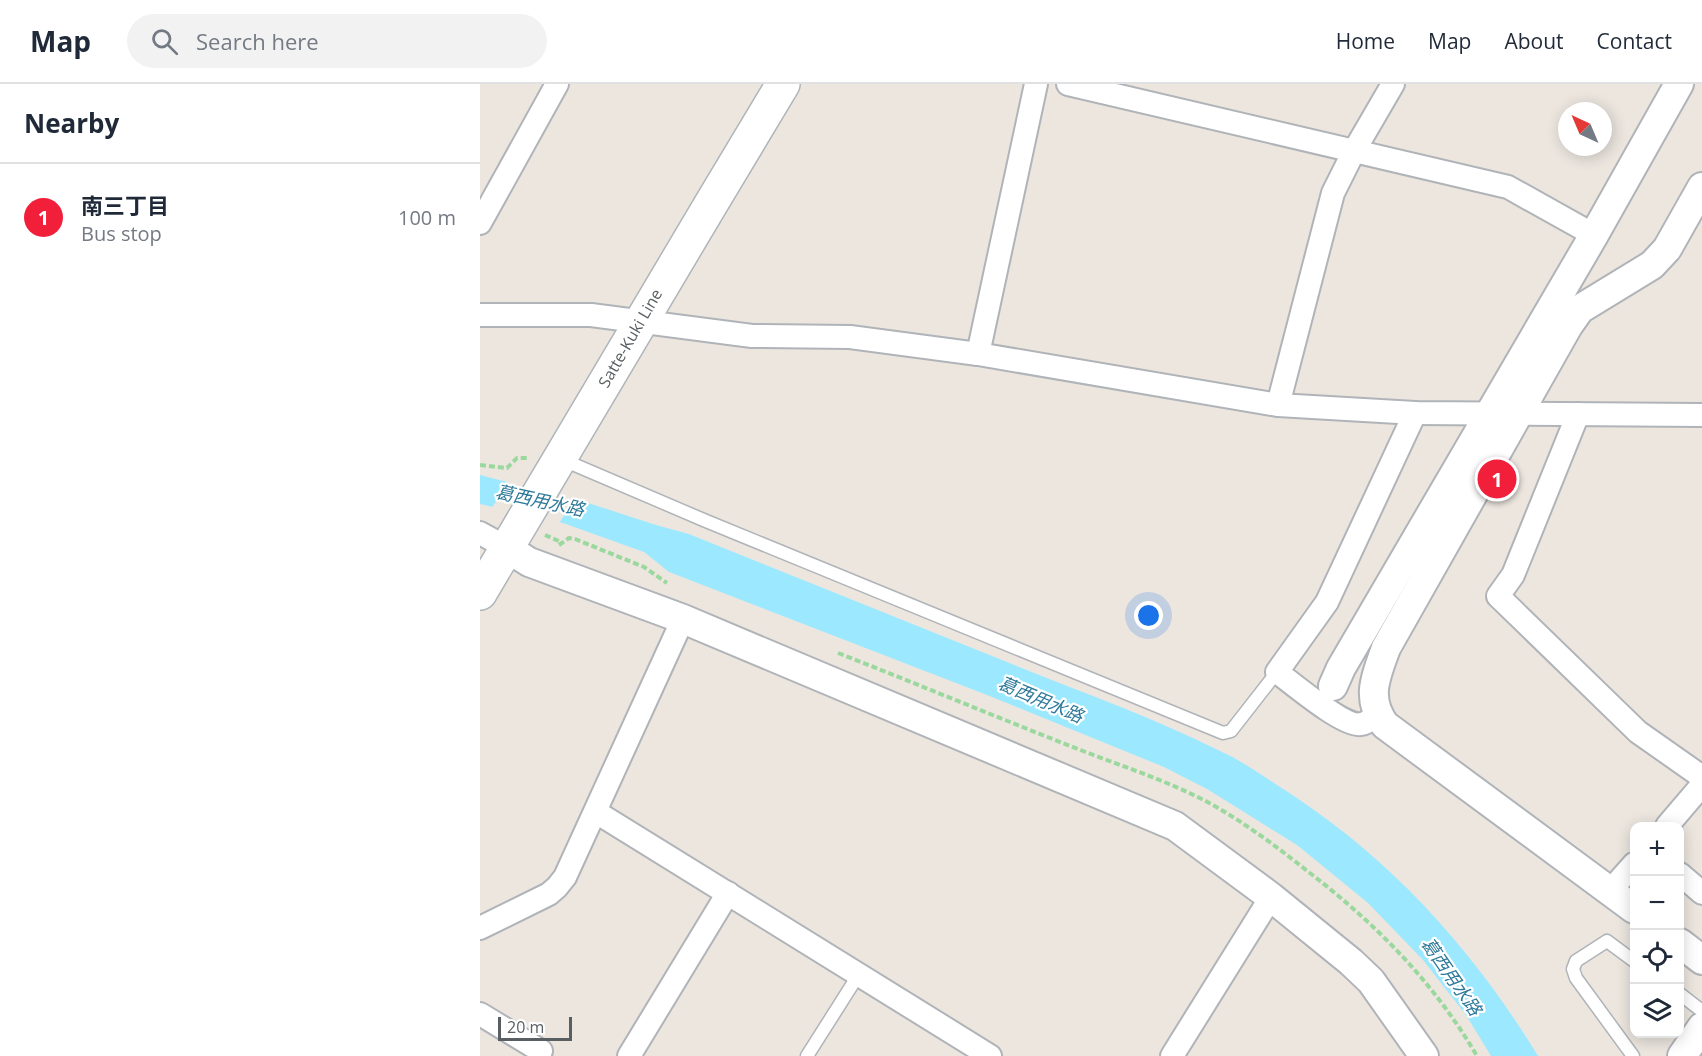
<!DOCTYPE html>
<html lang="en">
<head>
<meta charset="utf-8">
<style>
	:root { --surface:#fff; --page:#f2f2f3; --text:#1f2937; --muted:#747a83; --line:#e0e1e3; --accent:#f21f3b }
	body { margin:0; font-family:"Open Sans","Noto Sans JP",sans-serif; background:var(--page); color:var(--text) }
	.controls { position:absolute; right:18px; bottom:18px; display:grid; overflow:hidden; border-radius:12px; box-shadow:0 3px 15px #0003 }
	.controls button { width:54px; height:54px; display:grid; place-items:center; padding:0; border:0; border-bottom:2px solid var(--line); background:var(--surface); color:var(--text); font:30px sans-serif }
	.compass { position:absolute; left:1078px; top:18px; width:54px; height:54px; border-radius:50%; background:var(--surface); box-shadow:0 3px 15px #0003; rotate:316deg }
	.scale { position:absolute; left:18px; bottom:15px; width:74px; box-sizing:border-box; padding-left:6px; border:3px solid #585e61; border-top:0; font-size:16px; line-height:21px; white-space:nowrap; color:#585e61; -webkit-text-stroke:4px #fff; paint-order:stroke }
	.you { position:absolute; left:669px; top:532px; width:21px; height:21px; margin:-15px; border:4px solid #fff; border-radius:50%; background:#1a73e8; box-shadow:0 0 0 9px #1a73e833 }
	.badge { display:grid; place-items:center; width:39px; height:39px; border-radius:50%; background:var(--accent); color:#fff; font-size:20px; font-weight:700 }
	.pin { position:absolute; translate:-50% -50%; border:3px solid #fff; box-shadow:0 2px 6px #0006 }
	.list { margin:0; padding:0; list-style:none }
	h2 { display:flex; justify-content:space-between; align-items:center; height:78px; margin:0; padding:0 24px; font-size:26px }
	h2 small { font-size:20px; font-weight:400; color:var(--muted) }
	.list li { display:grid; grid-template-columns:39px 1fr auto; gap:18px; align-items:center; box-sizing:border-box; height:108px; padding:0 24px; border-top:2px solid var(--line) }
	.list b { display:block; font-size:22px; white-space:nowrap }
	.list p { margin:0; font-size:20px; white-space:nowrap; color:var(--muted) }
	.list em { font-size:20px; font-style:normal; color:var(--muted) }
	.icon { flex:none; width:33px; height:33px; fill:none; stroke:currentColor; stroke-width:2; stroke-linecap:round; stroke-linejoin:round }
	.map { position:relative; flex:none; width:1222px; height:972px; overflow:hidden }
	header { display:flex; align-items:center; gap:36px; box-sizing:border-box; height:84px; padding:0 30px; background:var(--surface); border-bottom:2px solid var(--line) }
	header strong { font-size:28px }
	nav { display:flex; gap:33px; margin-inline-start:auto; font-size:21px }
	.search { width:420px; height:54px; background:var(--page); display:flex; align-items:center; gap:15px; box-sizing:border-box; padding:0 21px; border-radius:33px; color:var(--muted); font-size:22px }
	main { display:flex }
	aside { flex:1; background:var(--surface) }
	.map>svg:first-child { display:block }
	.water { fill:#9ce9ff }
	.pier { fill:#ece6df }
	.lines { fill:none; stroke-linecap:round; stroke-linejoin:round }
	.service-casing { stroke:#b0b4b8; stroke-width:15 }
	.minor-casing { stroke:#b0b4b8; stroke-width:26 }
	.tertiary-casing { stroke:#b0b4b8; stroke-width:32 }
	.secondary-casing { stroke:#afb5b8; stroke-width:36 }
	.path { stroke:#9bd89e; stroke-width:4; stroke-dasharray:6 3; stroke-linecap:butt }
	.service { stroke:#fff; stroke-width:12 }
	.minor { stroke:#fff; stroke-width:22 }
	.tertiary { stroke:#fff; stroke-width:28 }
	.secondary { stroke:#fff; stroke-width:33 }
	.labels { text-anchor:middle; dominant-baseline:central; stroke-width:4.5; stroke-linejoin:round; paint-order:stroke }
	.street-label { font-size:16px; fill:#585e61; stroke:#fff }
	.water-label { font-size:18px; font-style:italic; fill:#2f7a9a; stroke:#fff }
</style>
</head>
<body>
<header>
<strong>Map</strong>
<div class="search"><svg class="icon" aria-label="search" viewBox="0 0 24 24"><circle cx="10" cy="10" r="6"/><path d="M15 15l6 6"/></svg>Search here</div>
<nav><a>Home</a><a>Map</a><a>About</a><a>Contact</a></nav>
</header>
<main>
<aside>
<h2>Nearby<small></small></h2>
<ul class="list">
<li><span class="badge">1</span><div><b>南三丁目</b><p>Bus stop</p></div><em>100 m</em></li>
</ul>
</aside>
<div class="map">
<svg width="1222" height="972" viewBox="0 0 1222 972">
	<rect width="100%" height="100%" fill="#ece6df"/>
	<path class="water" d="M 0,391 L 102,417 L 176,441 L 209,450 C 315,493 421,535 527,578 C 598,607 673,633 740,667 C 760,676 779,689 797,701 C 908,771 990,861 1058,972 L 1011,972 L 986,931 L 943,876 L 888,819 L 817,761 L 727,705 L 684,683 L 507,611 L 189,488 L 164,468 L 83,439 L 0,420 Z"/>
	<path class="pier" d="M 30,396 L 96,412 L 78,441 L 11,425 Z"/>
	<g class="lines">
		<g class="service-casing">
			<g id="service">
				<path d="M 81,375 L 226,437 L 743,649 L 751,647 L 797,588"/>
				<path d="M 1200,910 L 1222,927"/>
				<path d="M 327,972 L 379,890"/>
				<path d="M 1153,972 L 1096,894 L 1093,885 L 1096,877 L 1127,857 L 1154,877"/>
			</g>
		</g>
		<g class="minor-casing">
			<g id="minor">
				<path d="M 588,0 L 1028,103 L 1114,151"/>
				<path d="M 0,139 L 77,0"/>
				<path d="M 0,231 L 111,231 L 272,252 L 370,253 L 498,270 L 798,321 L 853,109 L 874,67 L 913,0"/>
				<path d="M 498,270 L 556,0"/>
				<path d="M 798,321 L 935,329 L 1222,331"/>
				<path d="M 1098,330 L 1033,491 L 1018,512 L 1158,648 L 1222,693"/>
				<path d="M 0,449 L 27,464"/>
				<path d="M 898,632 C 893,634 887,639 881,640 C 865,644 812,599 797,588 L 847,518 L 935,329"/>
				<path d="M 116,728 L 510,972"/>
				<path d="M 1187,742 L 1222,701"/>
				<path d="M 1200,790 L 1222,809"/>
				<path d="M 1130,807 L 1154,780"/>
				<path d="M 0,844 L 69,810 L 77,803 L 85,793 L 203,535"/>
				<path d="M 0,930 L 61,967"/>
				<path d="M 149,972 L 248,809"/>
				<path d="M 692,972 L 791,813"/>
			</g>
		</g>
		<g class="tertiary-casing">
			<g id="tertiary">
				<path d="M 27,464 L 49,478 L 203,535 L 695,742 L 791,813 L 871,878 L 891,897 L 944,972"/>
				<path d="M 853,602 L 861,584 L 1114,151 L 1199,0"/>
				<path d="M 1154,825 L 905,641 C 885,614 896,592 906,564 L 1088,242 L 1100,225 L 1172,181 L 1187,165 L 1222,103"/>
				<path d="M 1200,859 L 1222,876"/>
				<path d="M 1202,972 L 1222,943"/>
			</g>
		</g>
		<g class="secondary-casing">
			<path id="secondary" d="M 0,509 C 101,339 201,169 303,0"/>
		</g>
		<g class="path">
			<path d="M 0,381 L 27,384 L 37,374 L 48,374"/>
			<path d="M 65,451 L 81,458"/>
			<path d="M 79,461 L 89,454 L 95,455 L 164,483 L 187,499"/>
			<path d="M 358,569 C 440,601 521,635 603,667 C 647,684 691,698 733,721 C 766,740 796,762 826,786 C 895,839 953,897 997,972"/>
		</g>
		<use href="#service" class="service"/>
		<use href="#minor" class="minor"/>
		<use href="#tertiary" class="tertiary"/>
		<use href="#secondary" class="secondary"/>
	</g>
	<g class="labels">
		<g class="street-label">
			<text transform="translate(150 254) rotate(-60)">Satte-Kuki Line</text>
		</g>
		<g class="water-label">
			<text transform="translate(60 416) rotate(12)">葛西用水路</text>
			<text transform="translate(561 615) rotate(23)">葛西用水路</text>
			<text transform="translate(972 892) rotate(55)">葛西用水路</text>
		</g>
	</g>
</svg>
<div class="controls">
<button>+</button>
<button>−</button>
<button><svg class="icon" aria-label="locate" viewBox="0 0 24 24"><circle cx="12" cy="12" r="6"/><path d="M12 2v4M12 18v4M2 12h4M18 12h4"/></svg></button>
<button><svg class="icon" aria-label="layers" viewBox="0 0 24 24"><path d="M12 4l9 5-9 5-9-5zM3 14l9 5 9-5"/></svg></button>
</div>
<svg class="compass" viewBox="-18 -18 36 36"><path d="M0-13l5 13h-10z" fill="#e53935"/><path d="M0 13l5-13h-10z" fill="#747a83"/></svg>
<div class="scale">20 m</div>
<div class="you"></div>
<div class="pin badge" style="left:1017px;top:395px">1</div>
</div>
</main>
</body>
</html>
